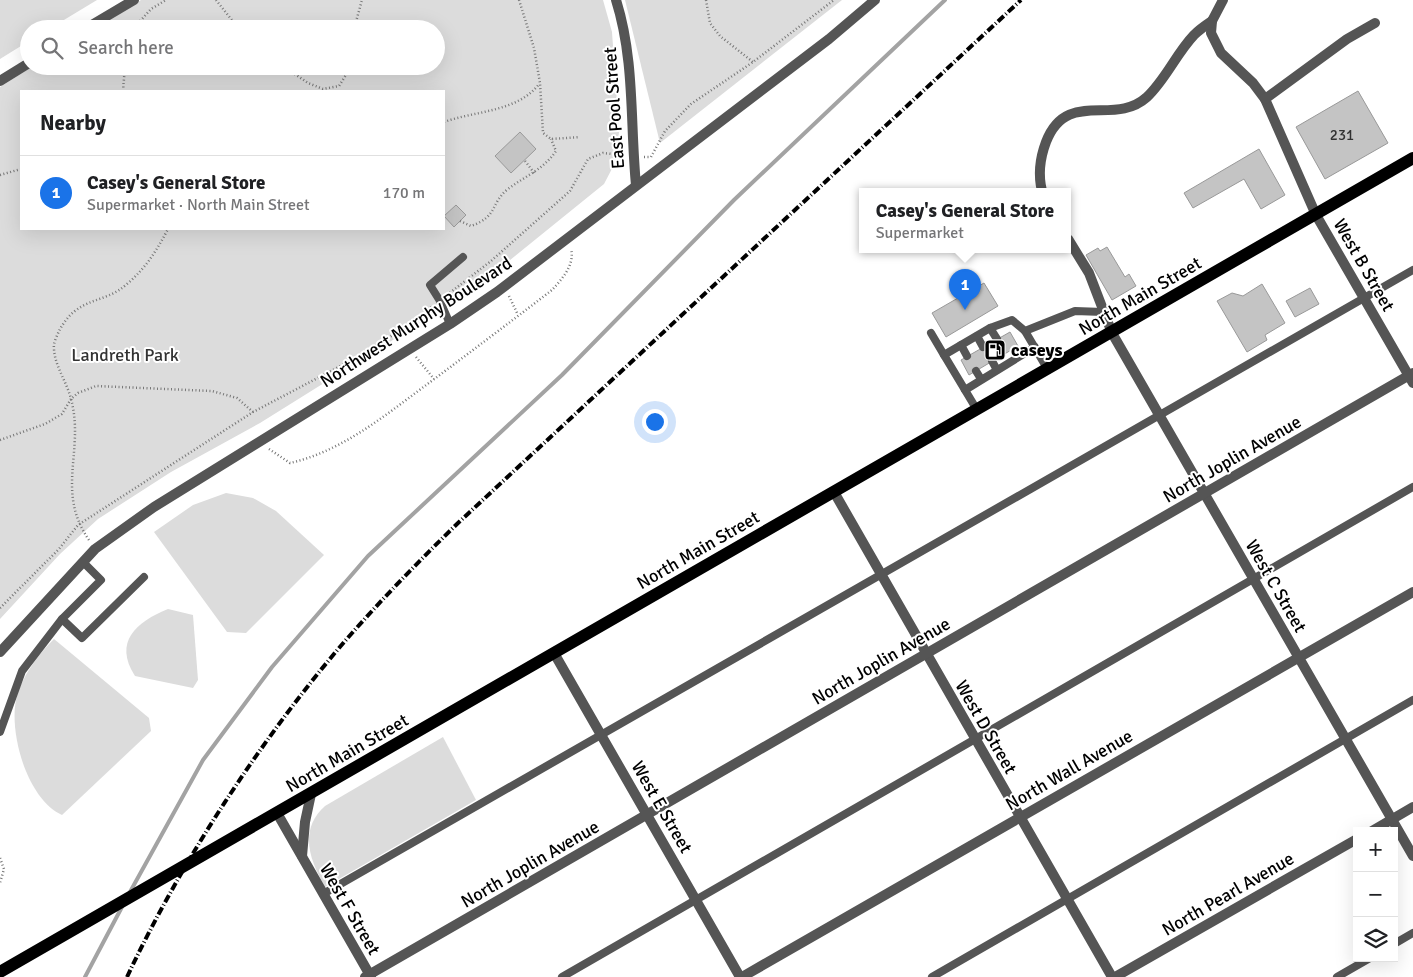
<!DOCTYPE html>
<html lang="en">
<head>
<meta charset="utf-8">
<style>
	:root { --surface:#fff; --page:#f2f2f2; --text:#202124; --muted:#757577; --line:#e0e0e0; --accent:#1a73e8 }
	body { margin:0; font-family:Signika,sans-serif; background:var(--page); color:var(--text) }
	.controls { position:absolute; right:15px; bottom:15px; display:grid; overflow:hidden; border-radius:0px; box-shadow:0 5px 20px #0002 }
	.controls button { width:45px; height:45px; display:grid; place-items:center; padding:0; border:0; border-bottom:1px solid var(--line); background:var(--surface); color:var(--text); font:25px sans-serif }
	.you { position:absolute; left:654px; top:421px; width:18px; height:18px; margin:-12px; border:4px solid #fff; border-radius:50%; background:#1a73e8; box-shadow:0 0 0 8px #1a73e833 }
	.badge { display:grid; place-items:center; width:32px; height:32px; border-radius:50%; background:var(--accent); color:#fff; font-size:16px; font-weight:700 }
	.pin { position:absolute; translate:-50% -41px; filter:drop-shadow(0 1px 2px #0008) }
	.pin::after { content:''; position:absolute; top:26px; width:18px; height:15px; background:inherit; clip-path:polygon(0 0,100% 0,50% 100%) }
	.popup { position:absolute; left:859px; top:188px; width:212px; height:65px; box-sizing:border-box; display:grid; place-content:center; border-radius:0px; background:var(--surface); filter:drop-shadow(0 1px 4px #0005); font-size:16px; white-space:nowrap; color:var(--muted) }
	.popup b { font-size:19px; color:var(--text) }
	.popup::after { content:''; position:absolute; left:50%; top:100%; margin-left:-10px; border:10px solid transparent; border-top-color:var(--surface) }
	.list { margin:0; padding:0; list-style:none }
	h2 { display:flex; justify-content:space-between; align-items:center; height:65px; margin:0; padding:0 20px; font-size:21px }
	h2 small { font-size:16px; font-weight:400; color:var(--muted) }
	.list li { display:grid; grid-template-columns:32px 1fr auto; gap:15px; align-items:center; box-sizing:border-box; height:75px; padding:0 20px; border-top:1px solid var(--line) }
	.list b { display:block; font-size:19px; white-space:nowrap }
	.list p { margin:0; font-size:16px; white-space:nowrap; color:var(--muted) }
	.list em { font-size:16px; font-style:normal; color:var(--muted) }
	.icon { flex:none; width:28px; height:28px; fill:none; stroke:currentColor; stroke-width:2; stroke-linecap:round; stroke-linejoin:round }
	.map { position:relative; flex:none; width:1413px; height:977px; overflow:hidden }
	.search { position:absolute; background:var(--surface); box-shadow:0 5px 20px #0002; left:20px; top:20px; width:425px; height:55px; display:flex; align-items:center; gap:12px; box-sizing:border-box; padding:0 18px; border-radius:28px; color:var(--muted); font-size:19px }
	.panel { position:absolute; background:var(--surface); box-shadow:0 5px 20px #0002; left:20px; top:90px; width:425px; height:140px; border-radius:0px }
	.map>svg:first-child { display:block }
	.green { fill:#dcdcdc; fill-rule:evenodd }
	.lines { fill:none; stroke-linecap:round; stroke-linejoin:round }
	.stream { stroke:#a3a3a3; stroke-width:4 }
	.building { fill:#c4c4c4; stroke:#999 }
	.path { stroke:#777; stroke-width:2.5; stroke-dasharray:1 2.5; stroke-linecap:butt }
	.service { stroke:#555; stroke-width:8 }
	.minor { stroke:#555; stroke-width:10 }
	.tertiary { stroke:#555; stroke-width:10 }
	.primary { stroke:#000; stroke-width:12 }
	.rail { stroke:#000; stroke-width:4; stroke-dasharray:8 2.5 1 2.5; stroke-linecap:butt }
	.labels { text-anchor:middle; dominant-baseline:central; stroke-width:4; stroke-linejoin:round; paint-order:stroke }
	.number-label { font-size:15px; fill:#313131 }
	.street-label { font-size:18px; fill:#000; stroke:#fff }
	.poi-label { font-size:18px; font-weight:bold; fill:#000; stroke:#fff; text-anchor:start }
	.park-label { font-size:18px; fill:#333; stroke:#fff }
</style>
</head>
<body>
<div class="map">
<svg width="1413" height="977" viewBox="0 0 1413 977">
	<rect width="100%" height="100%" fill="#fff"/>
	<g class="green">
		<path d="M 0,0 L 97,0 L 49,29 L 29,29 L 29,41 L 0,59 Z"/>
		<path d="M 141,0 L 603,0 L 612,32 L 619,132 L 616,161 L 604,184 L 473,290 L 260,423 L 171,472 L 98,519 L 60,554 L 0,619 L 0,87 L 33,66 L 436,66 L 436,29 L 94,29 ZM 21,91 L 444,91 L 444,229 L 21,229 Z"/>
		<path d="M 625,0 L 842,0 L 660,143 Z"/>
		<path d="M 226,493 L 253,498 L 276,511 L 324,555 L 246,633 L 227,632 L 154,532 L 193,505 Z"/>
		<path d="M 168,609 L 193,615 L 198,680 L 193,688 L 135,676 C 113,642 136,622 168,609 Z"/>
		<path d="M 54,639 L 149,718 L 151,731 L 62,815 C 28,800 9,735 16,700 C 21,677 38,655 54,639 Z"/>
		<path d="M 443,737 L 476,800 L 325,887 C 310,861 298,830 325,806 Z"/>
	</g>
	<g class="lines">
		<g class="stream">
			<path d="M 130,892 L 203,760 L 272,667 L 368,556 L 562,375 L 734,200 L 945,0"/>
			<path d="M 85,977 L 123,905"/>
		</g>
	</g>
	<g class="building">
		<path d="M 1358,91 L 1388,143 L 1325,179 L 1296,127 Z"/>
		<path d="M 520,132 L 536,149 L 511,173 L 495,156 Z"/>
		<path d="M 1259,149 L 1285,195 L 1261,209 L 1244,179 L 1193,208 L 1184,193 Z"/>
		<path d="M 456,205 L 466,215 L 454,227 L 444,216 Z"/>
		<path d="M 1107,247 L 1125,277 L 1129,274 L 1136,286 L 1112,300 L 1086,255 L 1098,248 L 1100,251 Z"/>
		<path d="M 984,283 L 998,306 L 946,337 L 932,313 Z"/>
		<path d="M 1262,284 L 1285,323 L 1265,335 L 1267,340 L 1247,352 L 1217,301 L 1232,293 L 1243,296 Z"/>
		<path d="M 1310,288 L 1319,304 L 1295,317 L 1286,301 Z"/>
		<path d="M 1010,332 L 1018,346 L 969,375 L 961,360 Z"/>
	</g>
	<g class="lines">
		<g class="path">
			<path d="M 216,0 L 239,29"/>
			<path d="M 519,0 L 534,48 L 540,83 L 543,133 L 551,139 L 580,137"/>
			<path d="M 706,0 L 710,23 L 720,36 L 753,62"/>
			<path d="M 133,29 L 151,9 L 166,0"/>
			<path d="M 354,29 L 362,0"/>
			<path d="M 283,66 L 308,83 L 323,89 L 339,86 L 346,75 L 348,66"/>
			<path d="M 123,91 L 125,66"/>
			<path d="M 444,122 C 474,111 518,112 539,84"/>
			<path d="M 644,157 L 651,157 L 665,131 L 691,104 L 753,62 L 834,0"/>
			<path d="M 525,161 L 535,174"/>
			<path d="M 0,175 L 21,169"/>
			<path d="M 460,221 L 471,226 C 499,216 490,203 508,189 C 525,176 543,170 556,151 L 551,139"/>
			<path d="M 447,295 L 491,261 L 570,191 L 588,159 L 603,153 L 623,155"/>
			<path d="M 509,296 L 518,315"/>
			<path d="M 416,357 L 434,379"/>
			<path d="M 0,440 L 45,424 L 62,414 L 71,399 C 67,382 55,367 54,349 C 53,343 57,336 59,331 C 78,295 104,305 127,284 C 146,268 157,250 168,229"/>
			<path d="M 269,449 L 290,463 C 344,451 389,412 433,380 C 473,350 513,320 552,290 C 562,279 575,265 571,249"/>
			<path d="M 89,540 C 55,491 85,451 71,399 L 78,393 L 96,386 L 212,391 L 237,398 L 253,412"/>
			<path d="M 0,608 L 59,549 L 78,525 L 253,412 L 350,361 L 398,332 L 433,306"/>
			<path d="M 0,858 L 4,869 L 0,883"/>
		</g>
		<g class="service">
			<path d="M 450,324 L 440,301 L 430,285 L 463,257"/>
			<path d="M 990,328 L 997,339"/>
			<path d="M 1025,331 L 1048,370"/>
			<path d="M 931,333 L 944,355"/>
			<path d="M 977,336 L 983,347"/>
			<path d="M 961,345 L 967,356"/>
			<path d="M 992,361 L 997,370"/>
			<path d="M 976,371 L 981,379"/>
			<path d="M 965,390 L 1035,347"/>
			<path d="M 977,410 L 944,355 L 990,328 L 1012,320 L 1025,331 L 1075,311 L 1103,312"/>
			<path d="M 83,562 L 101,580 L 62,619 L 82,638 L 144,577"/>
			<path d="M 0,732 L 22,671 L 62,619"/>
			<path d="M 323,894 L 1413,270"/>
			<path d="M 1394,944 L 1413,933"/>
			<path d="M 562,977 L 1413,487"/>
			<path d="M 932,977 L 1413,700"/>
			<path d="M 1337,977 L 1370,958"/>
		</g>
		<g class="minor">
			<path d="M 616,0 C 635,60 630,123 636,185"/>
			<path d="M 1223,0 L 1212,21 L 1211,33 L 1221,53 L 1253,83 L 1265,99 L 1316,215 L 1413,383"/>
			<path d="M 85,29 L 134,0"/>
			<path d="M 0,81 L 29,63"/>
			<path d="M 1265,99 L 1347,39 L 1375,23"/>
			<path d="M 1042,191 C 1038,175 1040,158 1046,142 C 1067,88 1114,127 1147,97 C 1166,79 1176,54 1194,35 C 1199,30 1206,25 1212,21"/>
			<path d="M 1068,239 L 1089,273 L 1112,333 L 1413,856"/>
			<path d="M 834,492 L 1112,977"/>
			<path d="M 277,813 L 371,977"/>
			<path d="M 1372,831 L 1413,807"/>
			<path d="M 302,856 L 305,822 L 311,794"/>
			<path d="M 365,977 L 1413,373"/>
			<path d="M 742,977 L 1413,592"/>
			<path d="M 1115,977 L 1357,839"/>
		</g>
		<g class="tertiary">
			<path d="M 0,652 L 95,549 L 154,507 L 450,324 L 497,292 L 829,39 L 875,0"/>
			<path d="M 554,653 L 740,977"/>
		</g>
		<path class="primary" d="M 0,972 L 1413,158"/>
		<path class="rail" d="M 127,977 C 182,860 261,739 345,641 C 381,600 419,561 458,523 L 1021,0"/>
	</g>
	<defs>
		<g id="fuel-square" transform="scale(1.125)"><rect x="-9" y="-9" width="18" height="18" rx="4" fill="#000" stroke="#fff"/><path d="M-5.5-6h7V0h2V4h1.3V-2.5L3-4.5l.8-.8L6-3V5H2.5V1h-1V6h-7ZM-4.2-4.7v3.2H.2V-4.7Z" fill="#fff"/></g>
	</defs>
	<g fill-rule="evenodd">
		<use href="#fuel-square" x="995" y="350"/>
	</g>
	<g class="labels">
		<g class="number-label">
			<text x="1342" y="135">231</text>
		</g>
		<g class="street-label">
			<text transform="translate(614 108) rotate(-94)">East Pool Street</text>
			<text transform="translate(1364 265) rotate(60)">West B Street</text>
			<text transform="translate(1140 296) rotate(-30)">North Main Street</text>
			<text transform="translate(416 322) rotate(-33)">Northwest Murphy Boulevard</text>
			<text transform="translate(1232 459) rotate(-30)">North Joplin Avenue</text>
			<text transform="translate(698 550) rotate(-30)">North Main Street</text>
			<text transform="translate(1276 586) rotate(60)">West C Street</text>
			<text transform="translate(881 661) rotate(-30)">North Joplin Avenue</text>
			<text transform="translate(986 727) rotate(60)">West D Street</text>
			<text transform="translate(347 753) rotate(-30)">North Main Street</text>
			<text transform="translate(1069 770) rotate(-30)">North Wall Avenue</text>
			<text transform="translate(662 807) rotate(60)">West E Street</text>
			<text transform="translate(530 864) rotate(-30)">North Joplin Avenue</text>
			<text transform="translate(1228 894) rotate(-30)">North Pearl Avenue</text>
			<text transform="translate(350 909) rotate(60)">West F Street</text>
		</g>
		<g class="poi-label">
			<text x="1011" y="350">caseys</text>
		</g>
		<g class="park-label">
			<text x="125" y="355">Landreth Park</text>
		</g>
	</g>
</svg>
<div class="controls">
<button>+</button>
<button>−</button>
<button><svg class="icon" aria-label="layers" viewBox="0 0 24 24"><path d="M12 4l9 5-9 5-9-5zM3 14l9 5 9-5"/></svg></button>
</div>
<div class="you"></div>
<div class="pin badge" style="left:965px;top:310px">1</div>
<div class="popup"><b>Casey's General Store</b>Supermarket</div>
<div class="search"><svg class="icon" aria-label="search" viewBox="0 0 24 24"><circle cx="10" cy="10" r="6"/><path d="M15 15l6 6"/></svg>Search here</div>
<section class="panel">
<h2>Nearby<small></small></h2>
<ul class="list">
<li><span class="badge">1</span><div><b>Casey's General Store</b><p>Supermarket · North Main Street</p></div><em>170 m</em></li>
</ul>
</section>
</div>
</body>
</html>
